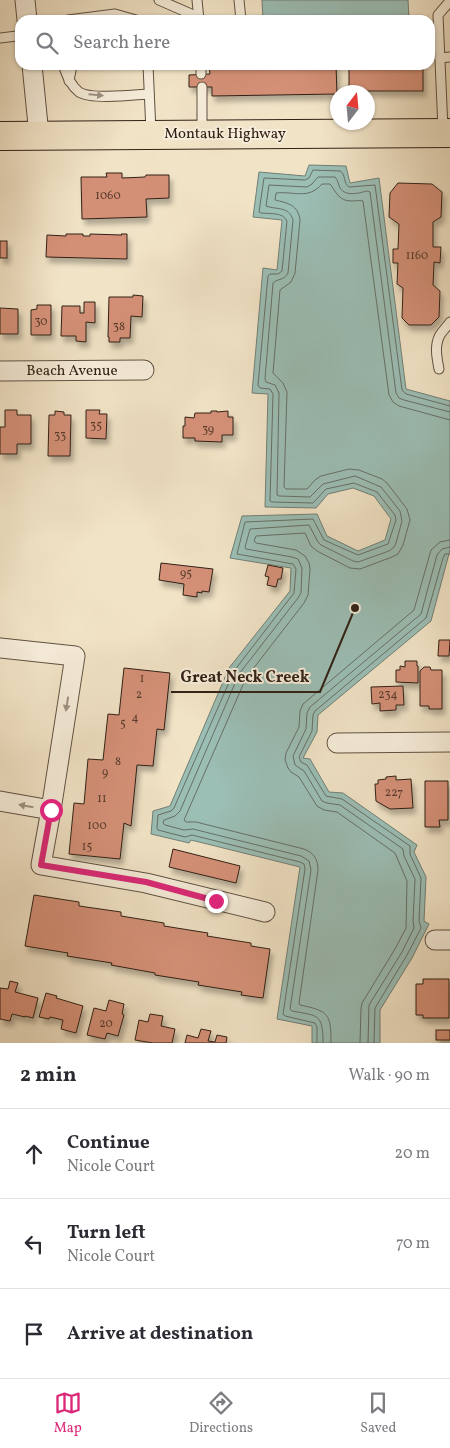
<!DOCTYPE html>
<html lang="en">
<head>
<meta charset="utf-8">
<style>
	:root { --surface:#fff; --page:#f7f7f7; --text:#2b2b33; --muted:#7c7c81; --line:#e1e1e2; --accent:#db2777 }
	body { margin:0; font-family:Vollkorn,serif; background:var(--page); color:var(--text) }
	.compass { position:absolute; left:330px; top:85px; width:45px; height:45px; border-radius:50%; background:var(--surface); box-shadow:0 1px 4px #0004; rotate:16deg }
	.stop { position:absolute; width:15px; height:15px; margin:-11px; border:4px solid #db2777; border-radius:50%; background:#fff }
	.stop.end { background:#db2777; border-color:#fff; box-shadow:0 1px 5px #0008 }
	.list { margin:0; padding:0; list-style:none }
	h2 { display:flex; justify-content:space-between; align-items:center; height:65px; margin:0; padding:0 20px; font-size:21px }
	h2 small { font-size:16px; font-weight:400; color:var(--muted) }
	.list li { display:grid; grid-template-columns:32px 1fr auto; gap:15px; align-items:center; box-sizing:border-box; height:90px; padding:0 20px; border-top:1px solid var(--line) }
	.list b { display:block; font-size:19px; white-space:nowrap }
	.list p { margin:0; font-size:16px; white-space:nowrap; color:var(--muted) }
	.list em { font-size:16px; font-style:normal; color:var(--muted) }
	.icon { flex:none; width:28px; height:28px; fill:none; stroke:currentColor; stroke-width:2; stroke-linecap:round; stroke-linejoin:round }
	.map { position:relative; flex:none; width:450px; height:1043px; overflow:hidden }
	.search { position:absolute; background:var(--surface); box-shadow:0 1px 4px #0004; left:15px; right:15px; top:15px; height:55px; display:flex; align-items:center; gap:12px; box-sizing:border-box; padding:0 18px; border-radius:15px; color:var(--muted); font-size:19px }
	.sheet { height:335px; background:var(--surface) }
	nav { display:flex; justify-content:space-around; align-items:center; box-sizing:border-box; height:70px; border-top:1px solid var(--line); background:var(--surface); font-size:14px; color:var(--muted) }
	nav a { display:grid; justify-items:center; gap:2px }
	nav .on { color:var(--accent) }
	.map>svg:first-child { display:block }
	.water { fill:#9bbeb5; stroke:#717f75 }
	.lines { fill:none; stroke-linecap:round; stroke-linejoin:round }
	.shore { stroke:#666f66; stroke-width:1 }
	.building { fill:#d49077; stroke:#312016; filter:url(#shadow) }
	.service-casing { stroke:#615142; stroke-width:11 }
	.minor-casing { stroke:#615142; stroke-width:21 }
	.primary-casing { stroke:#312016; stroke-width:30 }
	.service { stroke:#f6edda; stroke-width:9 }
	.minor { stroke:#f6edda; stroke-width:19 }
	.primary { stroke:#f1e3c6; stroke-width:28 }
	.oneway { fill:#9d9182 }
	.route { stroke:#db2777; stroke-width:6 }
	.labels { text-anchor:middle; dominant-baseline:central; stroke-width:4; stroke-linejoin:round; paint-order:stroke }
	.number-label { font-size:12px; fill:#5a3c2e }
	.street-label { font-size:15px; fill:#312016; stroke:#f6edda }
	.leader { fill:none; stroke:#312016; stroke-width:2 }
	.callout-dot { fill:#312016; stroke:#f6edda; stroke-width:2 }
	.callout-label { font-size:16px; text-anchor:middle; font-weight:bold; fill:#312016; stroke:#f6edda; stroke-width:4; stroke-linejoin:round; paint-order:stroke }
</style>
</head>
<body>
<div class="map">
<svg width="450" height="1043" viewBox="0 0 450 1043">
	<defs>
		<filter id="shadow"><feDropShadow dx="3" dy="5.5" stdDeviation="2.5" flood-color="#0004"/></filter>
	</defs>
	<rect width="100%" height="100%" fill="#f1e3c6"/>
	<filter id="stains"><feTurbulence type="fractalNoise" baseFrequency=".004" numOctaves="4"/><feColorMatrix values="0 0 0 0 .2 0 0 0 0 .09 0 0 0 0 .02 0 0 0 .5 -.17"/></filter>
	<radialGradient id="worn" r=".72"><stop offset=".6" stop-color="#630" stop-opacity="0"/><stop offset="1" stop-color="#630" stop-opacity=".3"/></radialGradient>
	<g class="water">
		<path d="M 262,0 L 408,0 L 409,20 L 263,20 Z"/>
		<path d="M 309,165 L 346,166 L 350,183 L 379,178 L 406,389 L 450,401 L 450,550 L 431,621 L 318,715 L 317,732 L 303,758 L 310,759 L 329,792 L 343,793 L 417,845 L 414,852 L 426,877 L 424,921 L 429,924 L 412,958 L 380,1010 L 380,1043 L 312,1043 L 312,1026 L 277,1019 L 300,867 L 191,840 L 189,843 L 151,834 L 153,811 L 170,806 L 229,668 L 290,591 L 291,568 L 230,558 L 242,516 L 317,514 L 327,536 L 358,551 L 385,540 L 391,519 L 374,496 L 353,488 L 328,494 L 316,508 L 265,507 L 268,394 L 252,393 L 263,268 L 277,270 L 282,220 L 253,217 L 259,172 L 305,176 Z"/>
	</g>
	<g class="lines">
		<g class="shore">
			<path d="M 317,1043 L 317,1027 L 315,1023 L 285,1016 L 283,1014 L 305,869 L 304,864 L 300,862 L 192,835 L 185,837 L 158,830 L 157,828 L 158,815 L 171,811 L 174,808 L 234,671 L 294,593 L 296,569 L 293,564 L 237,554 L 245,522 L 313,519 L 324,540 L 358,555 L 388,544 L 396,520 L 395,515 L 377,492 L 354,483 L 326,489 L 313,503 L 272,502 L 270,501 L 273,394 L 270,389 L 260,388 L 258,385 L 268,276 L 270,274 L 278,274 L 282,271 L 287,221 C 283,212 270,214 261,213 L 259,212 L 264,178 L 305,180 L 309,178 L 313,170 L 340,171 C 346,174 343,183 349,187 L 375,185 L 402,390 L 406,394 L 450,406"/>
			<path d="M 323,1043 C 323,1013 318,1016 292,1011 L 290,1009 L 311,870 L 309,861 L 301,856 L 193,829 L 184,830 L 165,825 L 163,823 L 164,820 L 175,816 L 180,811 L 239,674 L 298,598 L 301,593 L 302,568 L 298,559 L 292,557 L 246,549 L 245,547 L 250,529 L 309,525 L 318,542 L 321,545 L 353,561 L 358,562 L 389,551 L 394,547 L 396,543 L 402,521 L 400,511 L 381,487 L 355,476 L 323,484 L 310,497 L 279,496 L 277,495 L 279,393 L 275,385 L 266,382 L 265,379 L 273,283 C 278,278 284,281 288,273 L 293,220 C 289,206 277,210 266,206 L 269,185 L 307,187 L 312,184 L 318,177 L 335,177 C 338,180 338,184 340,188 C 346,197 359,193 367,191 L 370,192 L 396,393 L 399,398 L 404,400 L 450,412"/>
			<path d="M 331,1043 C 331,1014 329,1011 300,1005 L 299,1003 L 318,870 C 318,859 314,853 304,849 L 196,822 L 186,822 L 184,820 L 246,678 L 304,603 L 308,595 L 310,569 L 309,563 L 305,556 L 296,550 L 256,543 L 254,541 L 256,536 L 305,533 L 311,546 L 317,551 L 350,568 L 360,569 L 392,557 L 398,554 L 403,545 L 410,520 L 407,509 L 387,483 L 382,479 L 359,470 L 349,469 L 321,476 L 315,480 L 307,489 L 286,489 L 284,487 L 287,392 L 283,383 L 273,373 L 280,290 L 291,282 L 295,273 L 300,220 C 298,205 288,203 275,200 L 276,193 C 294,191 308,200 322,184 L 330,184 C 336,192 339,201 351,201 C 356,201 359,200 363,201 L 389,395 L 393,402 L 399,406 L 450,420"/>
			<path d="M 360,1043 L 361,1009 L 362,1003 L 395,949 L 406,928 L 407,881 L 395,853 L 337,812 L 324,810 L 317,806 L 299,777 L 291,772 L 288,768 L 285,760 L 286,753 L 299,727 L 300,711 L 303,704 L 414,610 L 431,550 L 440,542 L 450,540"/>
			<path d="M 368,1043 L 369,1005 L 402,952 L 414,928 L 413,921 L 415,879 L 404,856 L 403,849 L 340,805 L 327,803 L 322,801 L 304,771 L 295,765 L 293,756 L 306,729 L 307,713 L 310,707 L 421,614 L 437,555 L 442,549 L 450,547"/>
			<path d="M 374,1043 L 375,1008 L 407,955 L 421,928 L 419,921 L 421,878 L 410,854 L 410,846 L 342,799 L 326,796 L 307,765 L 301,762 L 299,757 L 312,731 L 313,715 L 315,711 L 426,618 L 443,558 L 445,554 L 450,554"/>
		</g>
	</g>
	<g class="building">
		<path d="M 209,65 L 336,65 L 337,94 L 212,96 L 212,87 L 189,87 L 189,75 L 210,74 Z"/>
		<rect x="349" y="65" width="74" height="26"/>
		<path d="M 106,173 L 122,173 L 122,178 L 145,177 L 146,175 L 169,175 L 169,198 L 146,199 L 147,217 L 82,219 L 81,177 L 107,177 Z"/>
		<path d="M 398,183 L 432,184 L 442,192 L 441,217 L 433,222 L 433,247 L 441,247 L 440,263 L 434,262 L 433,285 L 440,291 L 439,317 L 431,325 L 409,325 L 402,318 L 403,288 L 397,284 L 398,263 L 393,263 L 393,249 L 398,249 L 399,224 L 389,217 L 390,193 Z"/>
		<path d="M 66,234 L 83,234 L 83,236 L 90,236 L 90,234 L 122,235 L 121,234 L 127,234 L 127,259 L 46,257 L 47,235 L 66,236 Z"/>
		<rect x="0" y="241" width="7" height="17"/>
		<path d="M 133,295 L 143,296 L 142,317 L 131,316 L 130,338 L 120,338 L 120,342 L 109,342 L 109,337 L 108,337 L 109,297 L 133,297 Z"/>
		<path d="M 84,302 L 95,302 L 95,323 L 86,322 L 86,342 L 76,341 L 76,336 L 61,336 L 62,306 L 80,306 L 80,313 L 84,313 Z"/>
		<path d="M 37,305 L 51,305 L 51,335 L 31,335 L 31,310 L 37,309 Z"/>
		<path d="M 0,308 L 18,309 L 18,334 L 0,334 Z"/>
		<path d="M 5,410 L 17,410 L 17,415 L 31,415 L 31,444 L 17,444 L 17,454 L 0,454 L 0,427 L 5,427 Z"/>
		<path d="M 86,410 L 100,410 L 99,414 L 107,414 L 106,439 L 86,438 Z"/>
		<path d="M 55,411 L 64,412 L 64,415 L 71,415 L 70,456 L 48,456 L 49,415 L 55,415 Z"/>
		<path d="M 211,411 L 217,411 L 217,412 L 228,411 L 228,417 L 233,417 L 233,435 L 222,435 L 222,442 L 195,441 L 195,438 L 183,438 L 183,426 L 185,426 L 185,417 L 194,418 L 195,413 L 211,413 Z"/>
		<path d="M 161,563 L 213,569 L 209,592 L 202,591 L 202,593 L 197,592 L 197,597 L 183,595 L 184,584 L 159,580 Z"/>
		<path d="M 268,565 L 283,568 L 281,579 L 278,579 L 276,587 L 267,585 L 269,577 L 265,576 Z"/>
		<path d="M 439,640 L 450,640 L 449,656 L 438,656 Z"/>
		<path d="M 405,661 L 417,661 L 417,666 L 418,666 L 418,683 L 396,682 L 396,670 L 400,670 L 400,666 L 405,667 Z"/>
		<path d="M 424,667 L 430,667 L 431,670 L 442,670 L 442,709 L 429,709 L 429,706 L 420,706 L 420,671 Z"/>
		<path d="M 124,668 L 170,673 L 164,730 L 157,729 L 153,766 L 137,765 L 131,826 L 124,823 L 120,859 L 69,854 L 74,803 L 84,804 L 88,759 L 103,760 L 108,714 L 119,715 Z"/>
		<path d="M 403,686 L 404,705 L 396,705 L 396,710 L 380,711 L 380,703 L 372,704 L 371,687 Z"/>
		<path d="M 396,776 L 396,780 L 411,779 L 413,808 L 390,809 L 376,801 L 375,784 L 378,784 L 378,780 L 386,779 L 386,777 Z"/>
		<path d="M 425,781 L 448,781 L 448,820 L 439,820 L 440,827 L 425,827 Z"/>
		<path d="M 173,849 L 240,866 L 236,883 L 169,867 Z"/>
		<path d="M 34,895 L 79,902 L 79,906 L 121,912 L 121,916 L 164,923 L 164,926 L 208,933 L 207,936 L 251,943 L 251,946 L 270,949 L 263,998 L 241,995 L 242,992 L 198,985 L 199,982 L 155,975 L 155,973 L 111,965 L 112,963 L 67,956 L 68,953 L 25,946 Z"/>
		<path d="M 423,979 L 449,979 L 449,1018 L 423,1018 L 423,1015 L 416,1015 L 416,984 L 423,984 Z"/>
		<path d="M 10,981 L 18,983 L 15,992 L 38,998 L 33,1018 L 25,1016 L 25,1017 L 12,1014 L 10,1021 L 0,1019 L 0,988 L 8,989 Z"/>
		<path d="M 46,993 L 57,996 L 56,998 L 83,1006 L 76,1033 L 61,1029 L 63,1020 L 50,1017 L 49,1019 L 39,1017 Z"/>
		<path d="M 109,1000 L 124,1004 L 122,1014 L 124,1015 L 118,1036 L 107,1033 L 105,1039 L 87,1035 L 94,1008 L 106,1011 Z"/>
		<path d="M 150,1014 L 163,1016 L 161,1026 L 175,1029 L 172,1043 L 153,1043 L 135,1040 L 139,1020 L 148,1022 Z"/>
		<path d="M 201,1029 L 211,1031 L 208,1041 L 215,1042 L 217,1035 L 227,1037 L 226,1043 L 185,1043 L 187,1035 L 198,1038 Z"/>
		<rect x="436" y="1030" width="14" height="10"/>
	</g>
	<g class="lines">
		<g class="service-casing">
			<g id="service">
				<path d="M 159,0 L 198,17"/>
				<path d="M 197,0 L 199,20"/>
				<path d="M 239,0 L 241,20"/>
				<path d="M 68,20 L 115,14 L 136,20"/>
				<path d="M 0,38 L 17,36 L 20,34"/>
				<path d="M 440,58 L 450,57"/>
				<path d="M 63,65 C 67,75 70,85 79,92 C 91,100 134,95 149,94"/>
				<path d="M 148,65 L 151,132"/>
				<path d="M 201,65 L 201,74"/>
				<path d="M 69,81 L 72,65"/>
				<path d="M 202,87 L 202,131"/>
				<path d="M 443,129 L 438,15 L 450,1"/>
				<path d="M 439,369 C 437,358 434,346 440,335 C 443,330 447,327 450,322"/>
			</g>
		</g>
		<g class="minor-casing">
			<g id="minor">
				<path d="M 25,0 L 27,20"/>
				<path d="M 32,65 L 39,135"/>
				<path d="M 0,371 L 144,370"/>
				<path d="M 0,648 L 75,656 L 51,810 L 41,865 L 146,883 L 265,912"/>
				<path d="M 337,743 L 450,742"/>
				<path d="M 0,801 L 51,810"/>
				<path d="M 435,940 L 450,940"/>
			</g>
		</g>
		<g class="primary-casing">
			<path id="primary" d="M 0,136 L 450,133"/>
		</g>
		<use href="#service" class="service"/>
		<use href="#minor" class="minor"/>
		<use href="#primary" class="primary"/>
	</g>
	<defs><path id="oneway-solid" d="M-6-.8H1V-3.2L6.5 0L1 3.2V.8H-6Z" transform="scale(1.25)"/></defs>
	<g class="oneway">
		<use href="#oneway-solid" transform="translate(96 95) rotate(5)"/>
		<use href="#oneway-solid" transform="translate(67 704) rotate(99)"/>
		<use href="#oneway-solid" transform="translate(26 806) rotate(-170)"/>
	</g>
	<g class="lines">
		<path class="route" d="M 51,810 L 41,865 L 146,882 L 216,901"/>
	</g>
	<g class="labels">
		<g class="number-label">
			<text x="108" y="196">1060</text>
			<text x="417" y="256">1160</text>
			<text x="41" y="322">30</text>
			<text x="119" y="327">38</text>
			<text x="96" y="426">35</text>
			<text x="208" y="430">39</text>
			<text x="60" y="436">33</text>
			<text x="186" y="574">95</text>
			<text x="142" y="679">1</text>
			<text x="139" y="695">2</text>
			<text x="388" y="695">234</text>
			<text x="135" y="718">4</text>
			<text x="123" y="724">5</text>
			<text x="118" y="762">8</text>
			<text x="105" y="773">9</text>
			<text x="394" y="793">227</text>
			<text x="102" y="799">11</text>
			<text x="97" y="826">100</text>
			<text x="87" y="847">15</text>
			<text x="106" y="1024">20</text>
		</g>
		<g class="street-label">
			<text x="225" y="134">Montauk Highway</text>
			<text x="72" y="371">Beach Avenue</text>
		</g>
	</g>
	<path class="leader" d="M355 608L320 692H171"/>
	<circle class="callout-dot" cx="355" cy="608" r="5"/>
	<g class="callout-label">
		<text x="245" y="682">Great Neck Creek</text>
	</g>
	<rect width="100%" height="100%" filter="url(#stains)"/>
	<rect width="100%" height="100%" fill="url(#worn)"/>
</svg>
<svg class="compass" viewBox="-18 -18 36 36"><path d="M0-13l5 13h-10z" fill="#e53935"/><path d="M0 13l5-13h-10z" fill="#7c7c81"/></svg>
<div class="stop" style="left:51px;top:810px"></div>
<div class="stop end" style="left:216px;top:901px"></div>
<div class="search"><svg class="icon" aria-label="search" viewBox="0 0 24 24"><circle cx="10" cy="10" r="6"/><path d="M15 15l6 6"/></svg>Search here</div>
</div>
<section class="sheet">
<h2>2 min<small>Walk · 90 m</small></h2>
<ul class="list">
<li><svg class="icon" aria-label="ahead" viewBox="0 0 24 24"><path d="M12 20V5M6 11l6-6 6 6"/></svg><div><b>Continue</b><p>Nicole Court</p></div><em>20 m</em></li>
<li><svg class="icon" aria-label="left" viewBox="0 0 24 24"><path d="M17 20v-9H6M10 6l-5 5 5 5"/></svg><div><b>Turn left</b><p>Nicole Court</p></div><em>70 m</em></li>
<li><svg class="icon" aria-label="arrive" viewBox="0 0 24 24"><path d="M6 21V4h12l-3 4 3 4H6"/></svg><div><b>Arrive at destination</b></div></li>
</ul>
</section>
<nav>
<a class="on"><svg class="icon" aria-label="map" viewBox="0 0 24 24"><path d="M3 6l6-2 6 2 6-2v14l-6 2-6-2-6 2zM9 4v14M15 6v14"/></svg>Map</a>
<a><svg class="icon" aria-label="directions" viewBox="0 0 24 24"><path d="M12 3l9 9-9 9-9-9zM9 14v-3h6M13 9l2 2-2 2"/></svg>Directions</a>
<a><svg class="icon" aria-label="saved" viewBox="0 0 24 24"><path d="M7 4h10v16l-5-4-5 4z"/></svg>Saved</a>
</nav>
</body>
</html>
